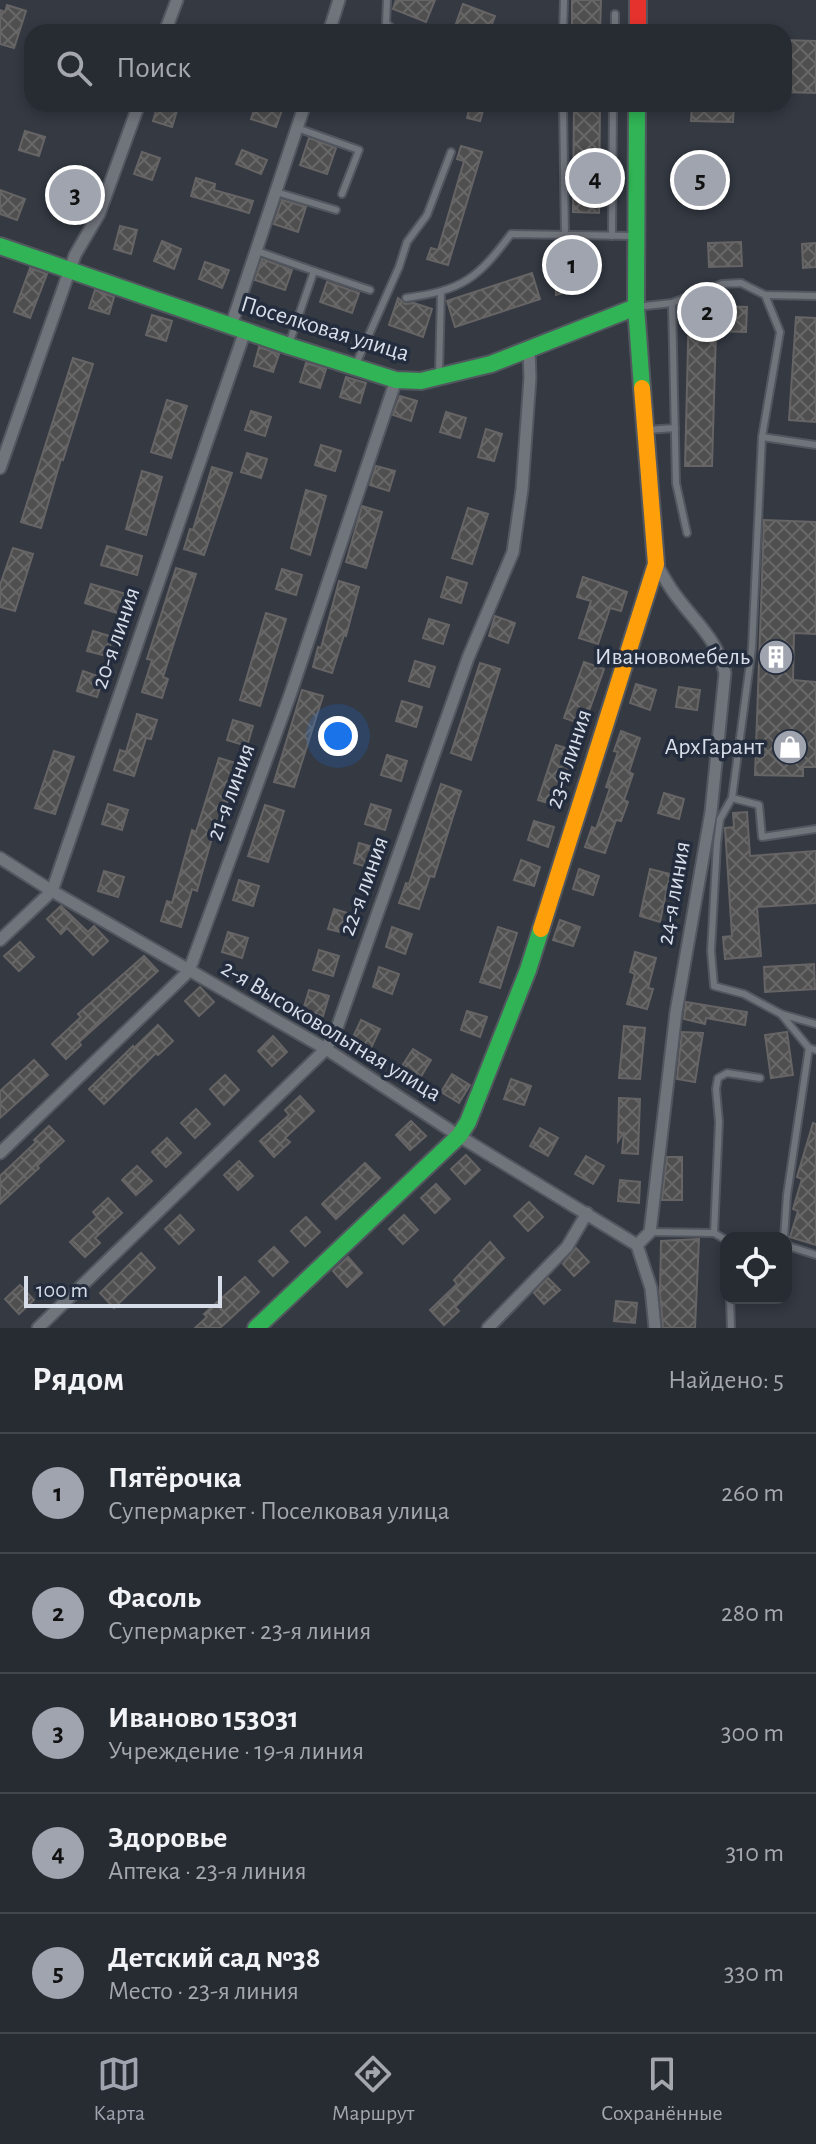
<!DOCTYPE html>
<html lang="ru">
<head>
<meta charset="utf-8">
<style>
	:root { --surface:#272b32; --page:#2f333a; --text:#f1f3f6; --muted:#a4a7ac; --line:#43474d; --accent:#9fa4af }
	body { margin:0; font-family:"Alegreya Sans",sans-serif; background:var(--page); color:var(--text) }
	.controls { position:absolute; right:24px; bottom:24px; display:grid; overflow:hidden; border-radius:16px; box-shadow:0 4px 12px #0003 }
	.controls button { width:72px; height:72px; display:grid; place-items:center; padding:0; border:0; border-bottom:2px solid var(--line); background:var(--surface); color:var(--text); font:40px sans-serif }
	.scale { position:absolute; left:24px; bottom:20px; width:198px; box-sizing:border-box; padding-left:8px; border:4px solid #d8dee9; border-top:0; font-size:22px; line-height:28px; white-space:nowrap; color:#d8dee9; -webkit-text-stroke:6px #242d3e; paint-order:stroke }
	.you { position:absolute; left:338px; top:736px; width:28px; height:28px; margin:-20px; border:6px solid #fff; border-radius:50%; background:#1a73e8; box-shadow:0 0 0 12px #1a73e833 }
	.badge { display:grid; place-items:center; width:52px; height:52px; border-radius:50%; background:var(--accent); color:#111; font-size:26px; font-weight:700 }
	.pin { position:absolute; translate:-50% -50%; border:4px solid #fff; box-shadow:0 2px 8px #0006 }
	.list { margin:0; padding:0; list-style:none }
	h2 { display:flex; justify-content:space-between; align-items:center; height:104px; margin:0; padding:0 32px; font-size:34px }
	h2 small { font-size:26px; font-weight:400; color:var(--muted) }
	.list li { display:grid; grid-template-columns:52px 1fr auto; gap:24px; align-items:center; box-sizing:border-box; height:120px; padding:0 32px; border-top:2px solid var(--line) }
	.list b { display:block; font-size:30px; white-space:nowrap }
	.list p { margin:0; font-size:26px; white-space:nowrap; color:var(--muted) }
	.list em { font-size:26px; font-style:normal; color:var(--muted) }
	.icon { flex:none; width:44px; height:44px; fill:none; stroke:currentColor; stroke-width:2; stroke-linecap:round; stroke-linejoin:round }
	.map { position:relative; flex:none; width:816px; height:1328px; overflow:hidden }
	.search { position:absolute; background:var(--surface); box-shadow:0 4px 12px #0003; left:24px; right:24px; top:24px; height:88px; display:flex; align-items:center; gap:20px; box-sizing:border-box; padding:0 28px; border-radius:24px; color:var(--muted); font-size:30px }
	.sheet { height:704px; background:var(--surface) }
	nav { display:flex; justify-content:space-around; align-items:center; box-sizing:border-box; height:112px; border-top:2px solid var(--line); background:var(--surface); font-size:22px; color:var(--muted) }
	nav a { display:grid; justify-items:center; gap:4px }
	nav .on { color:var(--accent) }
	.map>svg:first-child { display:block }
	.building { fill:url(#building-cross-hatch); stroke:#666465; stroke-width:2 }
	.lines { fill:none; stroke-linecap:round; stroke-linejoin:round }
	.lane-casing { stroke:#52575f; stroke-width:10 }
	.street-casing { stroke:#52575f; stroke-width:15 }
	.fast-casing { stroke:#52575f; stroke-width:20 }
	.slow-casing { stroke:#52575f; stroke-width:20 }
	.jam-casing { stroke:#52575f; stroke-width:20 }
	.lane { stroke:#70747b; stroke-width:6 }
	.street { stroke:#70747b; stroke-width:11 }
	.fast { stroke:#30b455; stroke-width:16 }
	.slow { stroke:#ff9f0a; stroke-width:16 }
	.jam { stroke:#e5322d; stroke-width:16 }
	.labels { text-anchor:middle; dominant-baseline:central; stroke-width:7; stroke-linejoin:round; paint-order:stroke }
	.street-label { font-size:24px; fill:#d8dee9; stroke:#242d3e }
	.poi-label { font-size:24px; fill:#d8dee9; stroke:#242d3e; text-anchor:end }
</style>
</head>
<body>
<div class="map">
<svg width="816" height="1328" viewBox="0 0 816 1328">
	<defs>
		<pattern id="building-cross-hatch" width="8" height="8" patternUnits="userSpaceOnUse" patternTransform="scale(2)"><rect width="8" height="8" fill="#504f50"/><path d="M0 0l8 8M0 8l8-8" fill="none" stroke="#686869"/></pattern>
	</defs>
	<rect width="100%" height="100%" fill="#343942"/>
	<g class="building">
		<path d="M 396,0 L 435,0 L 426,22 L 393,9 Z"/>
		<path d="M 572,0 L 601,0 L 600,32 L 572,32 Z"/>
		<path d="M 463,4 L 495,16 L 489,32 L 453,32 Z"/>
		<path d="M 7,5 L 26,11 L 14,48 L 0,44 L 0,10 L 5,12 Z"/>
		<path d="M 784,40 L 816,41 L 816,93 L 784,92 Z"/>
		<path d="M 158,104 L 179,104 L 172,127 L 153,121 Z"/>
		<path d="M 256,104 L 284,104 L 276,127 L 251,119 Z"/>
		<path d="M 574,104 L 600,104 L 599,213 L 573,212 Z"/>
		<path d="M 692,104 L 734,105 L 733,122 L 691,121 Z"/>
		<path d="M 470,107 L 483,111 L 480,121 L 467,118 Z"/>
		<path d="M 25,131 L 45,137 L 39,156 L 19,150 Z"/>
		<path d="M 309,138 L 336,148 L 327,174 L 300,165 Z"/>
		<path d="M 461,146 L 482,152 L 448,265 L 427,259 L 431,248 L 438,250 L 464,161 L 457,159 Z"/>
		<path d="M 242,150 L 267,160 L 261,174 L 236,164 Z"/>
		<path d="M 142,152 L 160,158 L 152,180 L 134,174 Z"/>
		<rect x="688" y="154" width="23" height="52"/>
		<path d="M 196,178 L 215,184 L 214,190 L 253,201 L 249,213 L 191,196 Z"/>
		<path d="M 68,182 L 88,188 L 82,208 L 62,202 Z"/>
		<path d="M 0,190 L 25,199 L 17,220 L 0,214 Z"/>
		<path d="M 282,200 L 306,207 L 298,232 L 274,224 Z"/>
		<path d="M 120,226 L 137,230 L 131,254 L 114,249 Z"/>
		<path d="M 162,241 L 181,249 L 174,269 L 154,261 Z"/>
		<path d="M 741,242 L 742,266 L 709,267 L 708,243 Z"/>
		<path d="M 816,243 L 816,267 L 803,268 L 802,244 Z"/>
		<path d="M 555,244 L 589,245 L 589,286 L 556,295 Z"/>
		<path d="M 262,259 L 292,270 L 285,290 L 255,280 Z"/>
		<path d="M 205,262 L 229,270 L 222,288 L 199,279 Z"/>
		<path d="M 30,268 L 47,274 L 30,318 L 14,312 Z"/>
		<path d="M 532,273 L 540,299 L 455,327 L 447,301 Z"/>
		<path d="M 327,282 L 359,293 L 352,313 L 320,302 Z"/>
		<path d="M 95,290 L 114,297 L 109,314 L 89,308 Z"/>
		<path d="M 398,298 L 405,304 L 414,303 L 432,309 L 423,337 L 389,325 Z"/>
		<path d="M 689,305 L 747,307 L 746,332 L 716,331 L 712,466 L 685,466 Z"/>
		<path d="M 152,315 L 172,321 L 166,341 L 146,335 Z"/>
		<path d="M 796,317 L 816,318 L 816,422 L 789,420 Z"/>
		<path d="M 259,347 L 279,354 L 273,372 L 254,366 Z"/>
		<path d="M 73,358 L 93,364 L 63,460 L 61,459 L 41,528 L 21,522 Z"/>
		<path d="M 306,363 L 326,369 L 320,388 L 300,382 Z"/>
		<path d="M 346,377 L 366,383 L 360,403 L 340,397 Z"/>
		<path d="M 400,396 L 417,401 L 411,421 L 393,415 Z"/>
		<path d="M 167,400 L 187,406 L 171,458 L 151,452 Z"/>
		<path d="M 251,411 L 271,417 L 265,436 L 245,430 Z"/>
		<path d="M 446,412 L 466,418 L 460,438 L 440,432 Z"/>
		<path d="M 486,429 L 502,434 L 494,461 L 478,457 Z"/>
		<path d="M 321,445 L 341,451 L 335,471 L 315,465 Z"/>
		<path d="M 247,453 L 267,459 L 261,478 L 241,472 Z"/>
		<path d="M 376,466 L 395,471 L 389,491 L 370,485 Z"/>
		<path d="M 212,467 L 232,473 L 204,555 L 184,549 L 190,529 L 193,530 Z"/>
		<path d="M 142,471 L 162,477 L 146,535 L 126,529 Z"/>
		<path d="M 306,490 L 326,496 L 310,555 L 291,548 Z"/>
		<path d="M 362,506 L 382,512 L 366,568 L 346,562 Z"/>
		<path d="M 468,508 L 488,514 L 472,564 L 452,558 Z"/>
		<path d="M 764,520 L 816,522 L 816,634 L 794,633 L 793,680 L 816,682 L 816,767 L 803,767 L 803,776 L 755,775 Z"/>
		<path d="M 107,546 L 142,556 L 137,575 L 101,565 Z"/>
		<path d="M 13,548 L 33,554 L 15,611 L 0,607 L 0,585 Z"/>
		<path d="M 176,568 L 196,574 L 163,677 L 168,679 L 162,698 L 142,692 L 152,660 L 147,659 Z"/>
		<path d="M 282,569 L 302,575 L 296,595 L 276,589 Z"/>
		<path d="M 447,577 L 467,583 L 461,603 L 441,597 Z"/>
		<path d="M 583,577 L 627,592 L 621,611 L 610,608 L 598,644 L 579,638 L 591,601 L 577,597 Z"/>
		<path d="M 339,581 L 359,587 L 346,636 L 344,635 L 332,673 L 313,667 L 318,647 L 321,648 Z"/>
		<path d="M 91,584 L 126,594 L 120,614 L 85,603 Z"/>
		<path d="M 266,613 L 286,619 L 260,706 L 240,700 Z"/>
		<path d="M 495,616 L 515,623 L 508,643 L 489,636 Z"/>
		<path d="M 429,619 L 449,625 L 443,644 L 423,638 Z"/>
		<path d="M 93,631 L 113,637 L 107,656 L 87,651 Z"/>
		<path d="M 415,661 L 435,667 L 429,687 L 409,681 Z"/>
		<path d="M 584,662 L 604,669 L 584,725 L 564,718 Z"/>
		<path d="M 480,663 L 500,669 L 471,760 L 451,753 Z"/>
		<path d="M 83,671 L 103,678 L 97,697 L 77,691 Z"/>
		<path d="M 636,684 L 656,690 L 650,710 L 630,703 Z"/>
		<path d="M 679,687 L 700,690 L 697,710 L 676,707 Z"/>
		<path d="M 302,690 L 323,696 L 294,787 L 274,782 Z"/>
		<path d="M 402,701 L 422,707 L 416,727 L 396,721 Z"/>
		<path d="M 137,714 L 157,720 L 151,739 L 146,738 L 134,776 L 114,770 L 120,750 L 126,752 Z"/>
		<path d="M 233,720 L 253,726 L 247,746 L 227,740 Z"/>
		<path d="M 621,731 L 640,738 L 629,772 L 633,774 L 624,800 L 628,802 L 621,821 L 616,820 L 605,853 L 585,847 L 592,827 L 596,829 L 610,788 L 606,787 L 618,752 L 614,751 Z"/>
		<path d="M 556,745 L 576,751 L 558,806 L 538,800 Z"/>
		<path d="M 54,751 L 74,757 L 55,814 L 35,808 Z"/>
		<path d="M 387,755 L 407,761 L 401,781 L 381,775 Z"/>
		<path d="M 219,758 L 239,764 L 221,822 L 217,820 L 197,891 L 192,889 L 181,927 L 161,921 L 167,901 L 172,903 L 192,830 L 196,832 Z"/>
		<path d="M 441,784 L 461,791 L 434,877 L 430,876 L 419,909 L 399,903 L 406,883 L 409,884 Z"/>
		<path d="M 664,793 L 684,799 L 679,819 L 658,813 Z"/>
		<path d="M 108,804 L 128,810 L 122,830 L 102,824 Z"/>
		<path d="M 371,804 L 391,810 L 385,830 L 365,824 Z"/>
		<path d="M 265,805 L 284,811 L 268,862 L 248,856 Z"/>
		<path d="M 747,812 L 750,856 L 816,851 L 816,903 L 757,907 L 761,956 L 725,959 L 723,937 L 732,936 L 725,828 L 734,827 L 733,813 Z"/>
		<path d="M 534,821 L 554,827 L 548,847 L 528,840 Z"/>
		<path d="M 359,843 L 380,849 L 374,869 L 354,863 Z"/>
		<path d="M 521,860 L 540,867 L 534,886 L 514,880 Z"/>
		<path d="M 579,869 L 599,876 L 593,895 L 573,889 Z"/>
		<path d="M 650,869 L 670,874 L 660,922 L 640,916 Z"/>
		<path d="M 104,871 L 124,877 L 118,897 L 98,891 Z"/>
		<path d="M 239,880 L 259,886 L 253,906 L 233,900 Z"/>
		<path d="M 61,906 L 88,932 L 94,926 L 108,941 L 93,955 L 67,928 L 61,934 L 47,919 Z"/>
		<path d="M 334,909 L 354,915 L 348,934 L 328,929 Z"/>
		<path d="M 560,920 L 580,927 L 573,946 L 553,940 Z"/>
		<path d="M 392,927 L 412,934 L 405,954 L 386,947 Z"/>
		<path d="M 498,927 L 517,933 L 500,988 L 480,982 Z"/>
		<path d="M 228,932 L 248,938 L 242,958 L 222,952 Z"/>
		<path d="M 20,942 L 34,957 L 19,971 L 4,956 Z"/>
		<path d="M 319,950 L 339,956 L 333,976 L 313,970 Z"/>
		<path d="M 635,952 L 656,958 L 648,988 L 653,989 L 647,1009 L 627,1004 L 635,974 L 630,972 Z"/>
		<path d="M 144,956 L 158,971 L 79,1042 L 81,1045 L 66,1059 L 52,1044 L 81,1017 L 78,1014 Z"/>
		<path d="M 814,964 L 815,989 L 765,992 L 764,967 Z"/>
		<path d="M 379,967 L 399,974 L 392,994 L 373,987 Z"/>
		<path d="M 200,987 L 214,1002 L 199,1016 L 185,1001 Z"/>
		<path d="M 309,990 L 329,996 L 323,1016 L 303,1010 Z"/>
		<path d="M 686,1002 L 747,1012 L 745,1025 L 706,1018 L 705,1024 L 684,1019 Z"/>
		<path d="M 467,1011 L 487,1017 L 480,1037 L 461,1030 Z"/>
		<path d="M 361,1020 L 380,1029 L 371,1048 L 352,1039 Z"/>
		<path d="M 158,1025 L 173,1041 L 158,1055 L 156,1053 L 104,1104 L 89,1089 L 133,1046 L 134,1048 Z"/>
		<path d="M 624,1026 L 645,1028 L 640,1079 L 619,1078 Z"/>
		<path d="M 682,1032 L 703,1033 L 695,1082 L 677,1079 Z"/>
		<path d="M 787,1032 L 793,1075 L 771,1078 L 765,1035 Z"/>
		<path d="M 273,1036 L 287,1052 L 272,1066 L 258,1051 Z"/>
		<path d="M 413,1049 L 431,1060 L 420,1078 L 402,1066 Z"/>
		<path d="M 34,1060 L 48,1075 L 0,1118 L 0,1091 Z"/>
		<path d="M 452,1074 L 470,1085 L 459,1103 L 441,1092 Z"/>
		<path d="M 225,1075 L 239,1090 L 224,1105 L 210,1089 Z"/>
		<path d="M 511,1079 L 531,1086 L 524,1105 L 504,1099 Z"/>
		<path d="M 300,1096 L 314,1111 L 285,1138 L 290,1142 L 274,1157 L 260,1141 L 289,1115 L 285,1110 Z"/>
		<path d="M 619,1098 L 640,1099 L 638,1154 L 622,1153 L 624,1132 L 618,1141 Z"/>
		<path d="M 196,1109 L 210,1124 L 195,1138 L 181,1123 Z"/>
		<path d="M 411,1121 L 426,1136 L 410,1150 L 396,1135 Z"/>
		<path d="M 813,1123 L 816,1124 L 816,1245 L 790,1237 L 798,1211 L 793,1209 L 802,1179 L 797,1177 Z"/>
		<path d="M 49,1126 L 64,1141 L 37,1166 L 39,1168 L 0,1204 L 0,1176 L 36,1142 L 34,1140 Z"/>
		<path d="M 540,1128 L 558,1138 L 548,1156 L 530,1146 Z"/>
		<path d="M 167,1138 L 181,1153 L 166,1167 L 152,1152 Z"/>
		<path d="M 466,1155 L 480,1170 L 465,1184 L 451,1169 Z"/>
		<path d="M 586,1156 L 604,1166 L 593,1184 L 575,1174 Z"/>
		<path d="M 667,1157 L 682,1157 L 682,1200 L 662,1200 Z"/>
		<path d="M 239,1161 L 253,1176 L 238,1190 L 224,1175 Z"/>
		<path d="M 365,1163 L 380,1178 L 336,1219 L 322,1204 Z"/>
		<path d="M 137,1166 L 152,1181 L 136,1195 L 122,1180 Z"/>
		<path d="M 620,1180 L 640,1182 L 639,1203 L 618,1201 Z"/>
		<path d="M 436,1184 L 450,1199 L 435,1213 L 421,1198 Z"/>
		<path d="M 108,1198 L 122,1213 L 95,1238 L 100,1243 L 85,1257 L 70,1242 L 97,1217 L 93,1212 Z"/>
		<path d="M 529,1202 L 543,1217 L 528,1231 L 514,1216 Z"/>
		<path d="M 180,1215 L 194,1230 L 179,1244 L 165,1229 Z"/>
		<path d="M 404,1215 L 418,1230 L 403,1244 L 389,1229 Z"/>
		<path d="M 306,1217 L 320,1232 L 305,1246 L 291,1231 Z"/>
		<path d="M 699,1239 L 695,1328 L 663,1328 L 660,1292 L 661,1241 Z"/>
		<path d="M 490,1242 L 504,1258 L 455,1307 L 459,1311 L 444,1325 L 430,1310 L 457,1284 L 454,1280 Z"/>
		<path d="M 274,1247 L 288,1262 L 273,1276 L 259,1261 Z"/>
		<path d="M 576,1248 L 589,1262 L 574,1276 L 563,1264 Z"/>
		<path d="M 141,1253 L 155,1268 L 114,1308 L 100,1293 Z"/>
		<path d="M 348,1257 L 362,1273 L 347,1287 L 333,1271 Z"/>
		<path d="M 245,1277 L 259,1292 L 220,1328 L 195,1328 L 207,1317 L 204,1314 Z"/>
		<path d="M 548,1278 L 560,1290 L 544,1304 L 534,1293 Z"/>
		<path d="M 20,1285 L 34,1300 L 19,1314 L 5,1299 Z"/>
		<path d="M 616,1301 L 637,1303 L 635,1323 L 614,1321 Z"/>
	</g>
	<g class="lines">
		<g class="lane-casing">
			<g id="lane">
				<path d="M 387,0 L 386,23 L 396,32"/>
				<path d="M 638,31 L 683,32"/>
				<path d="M 563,32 L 564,0"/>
				<path d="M 615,32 L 615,14"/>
				<path d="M 563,104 L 565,236"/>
				<path d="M 297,128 L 359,150 L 342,194"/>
				<path d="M 276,192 L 336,210"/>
				<path d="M 612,236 L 613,104"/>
				<path d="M 257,251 L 314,271"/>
				<path d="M 765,295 L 816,296"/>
				<path d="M 406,298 C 463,290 477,279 511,234 L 635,236"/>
				<path d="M 672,303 L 676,483 L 687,533"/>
				<path d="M 636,307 L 672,303 L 722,284 L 741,283 L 765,295 L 780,332 L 762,437"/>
				<path d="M 289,344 L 314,271 L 370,290"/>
				<path d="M 356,364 L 399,267 L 407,242 L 427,215 L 451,152"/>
				<path d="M 439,374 L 441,293"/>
				<path d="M 647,430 L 675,428"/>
				<path d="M 816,445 L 762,437 L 752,648 L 732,798 L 720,819 L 717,843 L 711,951 L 714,986 L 744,994 L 781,1014 L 816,1024"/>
				<path d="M 732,798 L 759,805 L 762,837 L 816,829"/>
				<path d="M 781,1014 L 809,1048"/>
				<path d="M 650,1232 L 714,1233 L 726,1240"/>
				<path d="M 714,1233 L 719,1122 L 716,1089 L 718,1078 L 727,1073 L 760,1078"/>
				<path d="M 784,1238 L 787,1195 L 809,1048 L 816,1050"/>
				<path d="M 786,1242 L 788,1246 L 816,1255"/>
				<path d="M 730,1298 L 731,1328"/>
			</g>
		</g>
		<g class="street-casing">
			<g id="street">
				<path d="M 165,32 L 177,0"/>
				<path d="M 329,32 L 339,0"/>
				<path d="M 231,326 L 305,104"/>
				<path d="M 0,468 L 75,255 L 99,214 L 139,104"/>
				<path d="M 0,858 L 52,891 L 326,1049 L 459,1136 L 637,1245"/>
				<path d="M 0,940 L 52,891 L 245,331"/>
				<path d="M 0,1153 L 189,971 L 290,695 L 396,380"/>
				<path d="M 637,1245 L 650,1232 L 676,1012 L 711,812 L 725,673 C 717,639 697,624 677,597 C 669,587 663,575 656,564"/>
				<path d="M 637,1245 L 651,1288 L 655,1328"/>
				<path d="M 38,1328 L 326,1049 L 338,1025 L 468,658 L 513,552 L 522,489 L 530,378 L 529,349"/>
				<path d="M 488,1328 L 567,1247 L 587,1213"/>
			</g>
		</g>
		<g class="fast-casing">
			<g id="fast">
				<path d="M 637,104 L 636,307 L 642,388"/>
				<path d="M 0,246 L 289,346 L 396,380 L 421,381 L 491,364 L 636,307"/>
				<path d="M 256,1328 L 459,1136 L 468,1122 L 528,970 L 541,929"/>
			</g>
		</g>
		<g class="slow-casing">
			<path id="slow" d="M 541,929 L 656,564 L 642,388"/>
		</g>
		<g class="jam-casing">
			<path id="jam" d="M 638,0 L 638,32"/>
		</g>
		<use href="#lane" class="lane"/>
		<use href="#street" class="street"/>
		<use href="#fast" class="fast"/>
		<use href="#slow" class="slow"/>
		<use href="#jam" class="jam"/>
	</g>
	<defs>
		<g id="building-disc" transform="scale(1.8)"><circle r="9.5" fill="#9fa4af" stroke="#242d3e"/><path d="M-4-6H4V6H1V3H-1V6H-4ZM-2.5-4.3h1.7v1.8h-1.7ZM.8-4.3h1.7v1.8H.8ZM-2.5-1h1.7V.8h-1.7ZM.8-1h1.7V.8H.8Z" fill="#fff"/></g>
		<g id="shop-disc" transform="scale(1.8)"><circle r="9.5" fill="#9fa4af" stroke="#242d3e"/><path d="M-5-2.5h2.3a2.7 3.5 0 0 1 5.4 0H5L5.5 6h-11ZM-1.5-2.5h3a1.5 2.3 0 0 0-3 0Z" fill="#fff"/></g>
	</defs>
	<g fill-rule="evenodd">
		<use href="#building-disc" x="776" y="657"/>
		<use href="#shop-disc" x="790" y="747"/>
	</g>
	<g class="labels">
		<g class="street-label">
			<text transform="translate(325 329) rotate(17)">Поселковая улица</text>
			<text transform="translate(116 638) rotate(-71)">20-я линия</text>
			<text transform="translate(569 759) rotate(-72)">23-я линия</text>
			<text transform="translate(231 792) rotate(-70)">21-я линия</text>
			<text transform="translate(364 886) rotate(-70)">22-я линия</text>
			<text transform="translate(674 893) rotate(-80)">24-я линия</text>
			<text transform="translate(331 1031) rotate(31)">2-я Высоковольтная улица</text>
		</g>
		<g class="poi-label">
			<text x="750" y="657">Ивановомебель</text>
			<text x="764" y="747">АрхГарант</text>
		</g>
	</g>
</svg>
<div class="controls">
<button><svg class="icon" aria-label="locate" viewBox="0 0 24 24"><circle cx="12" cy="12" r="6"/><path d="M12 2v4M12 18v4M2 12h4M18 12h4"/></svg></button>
</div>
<div class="scale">100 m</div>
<div class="you"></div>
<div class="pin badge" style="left:572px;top:265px">1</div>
<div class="pin badge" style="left:707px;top:312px">2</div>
<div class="pin badge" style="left:75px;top:195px">3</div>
<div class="pin badge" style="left:595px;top:178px">4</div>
<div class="pin badge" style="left:700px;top:180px">5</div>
<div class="search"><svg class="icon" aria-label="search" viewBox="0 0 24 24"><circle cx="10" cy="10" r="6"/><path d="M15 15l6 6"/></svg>Поиск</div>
</div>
<section class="sheet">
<h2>Рядом<small>Найдено: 5</small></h2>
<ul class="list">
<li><span class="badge">1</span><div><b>Пятёрочка</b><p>Супермаркет · Поселковая улица</p></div><em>260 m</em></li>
<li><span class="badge">2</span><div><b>Фасоль</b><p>Супермаркет · 23-я линия</p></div><em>280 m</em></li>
<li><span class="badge">3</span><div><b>Иваново 153031</b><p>Учреждение · 19-я линия</p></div><em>300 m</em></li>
<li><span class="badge">4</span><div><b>Здоровье</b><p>Аптека · 23-я линия</p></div><em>310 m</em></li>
<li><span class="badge">5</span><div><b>Детский сад №38</b><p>Место · 23-я линия</p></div><em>330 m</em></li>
</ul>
</section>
<nav>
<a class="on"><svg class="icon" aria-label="map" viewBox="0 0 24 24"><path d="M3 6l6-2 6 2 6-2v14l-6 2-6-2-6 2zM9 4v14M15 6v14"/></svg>Карта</a>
<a><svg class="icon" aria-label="directions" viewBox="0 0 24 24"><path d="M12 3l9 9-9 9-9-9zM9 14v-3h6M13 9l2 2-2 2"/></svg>Маршрут</a>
<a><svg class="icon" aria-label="saved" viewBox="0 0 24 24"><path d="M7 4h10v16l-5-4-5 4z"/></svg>Сохранённые</a>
</nav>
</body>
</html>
